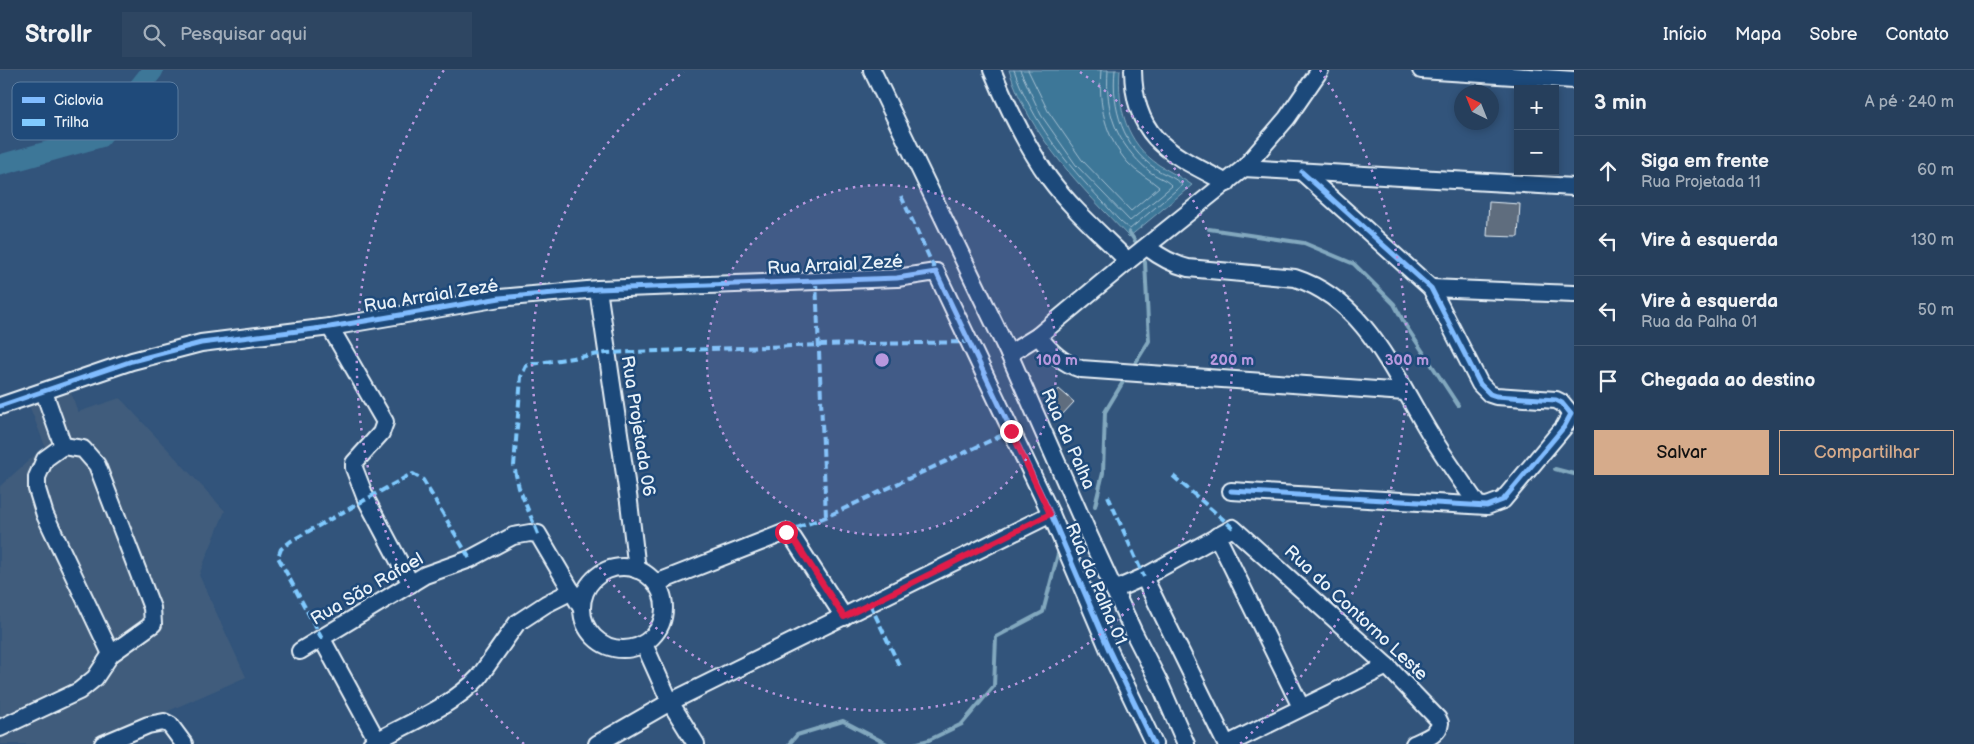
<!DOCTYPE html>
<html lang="pt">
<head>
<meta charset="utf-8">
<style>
	:root { --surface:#263f5c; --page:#2e4662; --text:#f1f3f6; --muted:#a4afbb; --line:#425872; --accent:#d6ab8b }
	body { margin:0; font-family:"Balsamiq Sans",sans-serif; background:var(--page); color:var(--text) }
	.controls { position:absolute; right:15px; top:15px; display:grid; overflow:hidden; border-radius:0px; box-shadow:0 2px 8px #0003 }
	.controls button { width:45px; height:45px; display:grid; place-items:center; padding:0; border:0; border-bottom:1px solid var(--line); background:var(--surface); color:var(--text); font:25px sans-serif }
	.compass { position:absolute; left:1454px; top:15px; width:45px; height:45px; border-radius:50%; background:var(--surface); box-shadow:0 2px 8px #0003; rotate:317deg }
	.stop { position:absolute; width:15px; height:15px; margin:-11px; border:4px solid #e11d48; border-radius:50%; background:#fff }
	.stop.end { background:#e11d48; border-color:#fff; box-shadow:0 1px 5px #0008 }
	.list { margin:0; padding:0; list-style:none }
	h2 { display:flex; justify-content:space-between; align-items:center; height:65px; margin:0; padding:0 20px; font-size:21px }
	h2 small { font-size:16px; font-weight:400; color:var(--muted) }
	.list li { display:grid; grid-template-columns:32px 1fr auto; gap:15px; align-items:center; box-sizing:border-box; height:70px; padding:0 20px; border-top:1px solid var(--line) }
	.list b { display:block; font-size:19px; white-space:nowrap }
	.list p { margin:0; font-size:16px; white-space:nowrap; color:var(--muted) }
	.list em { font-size:16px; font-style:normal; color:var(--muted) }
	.actions { display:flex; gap:10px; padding:15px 20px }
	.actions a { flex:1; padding:11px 0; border:1px solid var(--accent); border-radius:0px; text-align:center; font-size:18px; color:var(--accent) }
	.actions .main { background:var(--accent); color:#111 }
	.icon { flex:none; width:28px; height:28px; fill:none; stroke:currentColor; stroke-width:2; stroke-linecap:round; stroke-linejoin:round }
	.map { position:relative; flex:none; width:1574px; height:674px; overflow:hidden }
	header { display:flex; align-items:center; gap:30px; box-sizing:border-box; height:70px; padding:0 25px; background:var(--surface); border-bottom:1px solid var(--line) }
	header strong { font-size:24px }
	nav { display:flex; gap:28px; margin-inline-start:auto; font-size:18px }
	.search { width:350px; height:45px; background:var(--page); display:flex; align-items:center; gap:12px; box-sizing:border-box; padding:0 18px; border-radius:0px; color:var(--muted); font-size:19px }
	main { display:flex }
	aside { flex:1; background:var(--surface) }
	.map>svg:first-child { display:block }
	.built { fill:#3f5c7c }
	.water { fill:#3e7798; stroke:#82a8be }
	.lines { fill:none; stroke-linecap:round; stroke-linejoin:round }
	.shore { stroke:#a4c0d2; stroke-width:1 }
	.stream { stroke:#82a8be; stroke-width:4 }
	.river { stroke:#3e7798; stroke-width:21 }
	.building { fill:#5e6d7e; stroke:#e8f1f8 }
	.minor-casing { stroke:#e8f1f8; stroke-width:20 }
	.minor { stroke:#1f4a7a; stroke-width:16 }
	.quiet { stroke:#80caff; stroke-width:4; stroke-dasharray:8 4; stroke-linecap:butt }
	.cycleway-casing { stroke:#1f4a7a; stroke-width:8 }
	.cycleway { stroke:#80bcff; stroke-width:5 }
	.route { stroke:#e11d48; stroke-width:6 }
	.ring { fill:none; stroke:#b798de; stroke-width:2.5; stroke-dasharray:2.5 5 }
	.labels { text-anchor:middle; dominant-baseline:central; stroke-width:5; stroke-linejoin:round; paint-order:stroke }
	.street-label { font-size:18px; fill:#e8f1f8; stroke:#1f4a7a }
	.key { fill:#1f4a7a; stroke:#5b7ca0; stroke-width:1 }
	.key-label { font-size:14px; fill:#e8f1f8 }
	.centre { fill:#b798de; stroke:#1f4a7a; stroke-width:2.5 }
	.ring-label { font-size:15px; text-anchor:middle; font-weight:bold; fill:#b798de; stroke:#1f4a7a; stroke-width:5; stroke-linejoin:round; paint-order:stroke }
</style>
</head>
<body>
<header>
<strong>Strollr</strong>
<div class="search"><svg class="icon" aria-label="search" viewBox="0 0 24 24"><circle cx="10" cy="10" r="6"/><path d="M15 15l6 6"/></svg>Pesquisar aqui</div>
<nav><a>Início</a><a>Mapa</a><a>Sobre</a><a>Contato</a></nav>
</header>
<main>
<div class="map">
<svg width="1574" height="674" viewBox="0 0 1574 674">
	<rect width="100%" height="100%" fill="#32547b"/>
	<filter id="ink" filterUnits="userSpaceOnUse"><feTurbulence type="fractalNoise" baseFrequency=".02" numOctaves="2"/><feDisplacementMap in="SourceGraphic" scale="10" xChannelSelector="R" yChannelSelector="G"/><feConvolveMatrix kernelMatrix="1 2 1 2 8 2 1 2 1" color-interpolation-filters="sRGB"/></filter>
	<g filter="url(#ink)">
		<path class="built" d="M 70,320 L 78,342 L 120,328 L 225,441 L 199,505 L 246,607 L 93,674 L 0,674 L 0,416 L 45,376 L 29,335 Z"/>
		<path class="water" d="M 1009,0 L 1120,0 C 1117,37 1126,73 1159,95 C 1170,102 1181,107 1192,115 L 1129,167 C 1081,117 1030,67 1009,0 Z"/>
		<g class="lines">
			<g class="shore">
				<path d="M 1014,0 C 1032,51 1066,94 1103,132 C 1111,141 1120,153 1130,159 L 1182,115 C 1175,107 1165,105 1156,99 C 1123,77 1111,38 1115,0"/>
				<path d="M 1020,0 L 1041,45 L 1076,95 L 1130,151 L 1172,116 C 1166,109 1156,107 1149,101 C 1116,73 1105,43 1108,0"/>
				<path d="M 1028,0 L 1048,41 L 1082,90 L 1131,141 L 1159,117 C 1149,108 1137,103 1128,93 C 1105,67 1098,34 1101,0"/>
			</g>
			<g class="stream">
				<path d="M 1209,159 L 1304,173 L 1354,194 L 1394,234 L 1406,256 L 1458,335"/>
				<path d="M 1129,162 L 1135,171"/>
				<path d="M 1133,297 L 1149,271 L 1145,192"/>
				<path d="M 1555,399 L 1574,404"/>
				<path d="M 1095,436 L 1103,403 L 1105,342 L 1126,307"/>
				<path d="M 789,674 L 797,665 L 843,651 L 887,674"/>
				<path d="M 914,674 L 929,670 L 962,654 L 994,616 L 996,567 L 1043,542 L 1059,480"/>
			</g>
			<path class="river" d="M 0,95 L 100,67 L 153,0"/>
		</g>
		<g class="building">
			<path d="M 1489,132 L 1520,134 L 1518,167 L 1487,166 Z"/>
			<path d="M 1059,319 L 1074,332 L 1061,346 L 1047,333 Z"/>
		</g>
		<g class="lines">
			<g class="minor-casing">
				<g id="minor">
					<path d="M 872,0 L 1009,284 L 1088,463 L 1134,563 L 1159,612 L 1186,674"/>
					<path d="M 992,0 C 1008,38 1025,74 1049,108 C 1071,138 1101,164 1128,191"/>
					<path d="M 1133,0 C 1134,71 1172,84 1227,113"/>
					<path d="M 1421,0 L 1574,10"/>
					<path d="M 1244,98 L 1574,117"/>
					<path d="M 1147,177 C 1160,187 1172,194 1188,198 L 1295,208 C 1366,231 1393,303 1429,362 C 1444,387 1461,411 1478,435"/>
					<path d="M 1431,218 L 1574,224"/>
					<path d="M 598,219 L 629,432 L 637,500"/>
					<path d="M 330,257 L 385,352 L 381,363 L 354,393 L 354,398 L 366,429 L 411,514"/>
					<path d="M 1038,266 C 1051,282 1062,293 1081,299 L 1405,322"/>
					<path d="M 1009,284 L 1038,266 L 1128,191 L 1244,98 L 1287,48 L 1320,0"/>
					<path d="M 44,322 L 63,376 L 45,389 L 37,407 L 37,419 L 45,445 L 111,584"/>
					<path d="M 0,336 L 132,291 L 201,273 L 330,257 L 500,228 L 598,219 L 897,208 L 936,202 L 1051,444 L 1109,580 L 1154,674"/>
					<path d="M 1231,421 L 1487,436 L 1503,430 L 1564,357 L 1571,344 L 1562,333 L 1556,330 L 1496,326 L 1490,324 L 1480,314 L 1431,218 L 1302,102"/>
					<path d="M 1217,466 L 1301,637"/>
					<circle cx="623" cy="538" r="41"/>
					<path d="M 1144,507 L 1226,674"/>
					<path d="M 656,513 L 786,462 L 793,468 L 844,547"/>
					<path d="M 1114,520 L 1144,507 L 1233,458 L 1387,596 L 1438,649 L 1440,653 C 1439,665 1424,669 1414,674"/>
					<path d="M 322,569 L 379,674"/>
					<path d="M 644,574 L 670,632 L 696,674"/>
					<path d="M 300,581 L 425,505 L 470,489 L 513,466 L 530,463 L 538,464 L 581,537"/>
					<path d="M 0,658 L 79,621 L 95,608 L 111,584 L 153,554 L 152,538 L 97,395 L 83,379 L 63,376"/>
					<path d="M 103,674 L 148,655 L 164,652 L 170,655 L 184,674"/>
					<path d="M 371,674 C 406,654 452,637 479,607 L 517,553 L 546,534 L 572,521"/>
					<path d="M 597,674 L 670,632 L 1051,444"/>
					<path d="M 1228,674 L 1387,596"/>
				</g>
			</g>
			<use href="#minor" class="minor"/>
			<g class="quiet">
				<path d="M 901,126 L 936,202"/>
				<path d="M 816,210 L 826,447"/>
				<path d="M 1173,406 L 1233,458"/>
				<path d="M 1108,426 L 1144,507"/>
				<path d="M 786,462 L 826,447 L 1011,361"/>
				<path d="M 538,464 L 519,418 L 514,396 L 521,307 L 526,296 L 532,294 L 606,283 L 820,275 L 969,272"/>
				<path d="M 870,534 L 899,595"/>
				<path d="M 322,569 L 278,487 L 281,479 L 291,471 L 408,406 L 413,404 L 423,410 L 470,489"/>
			</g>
			<g class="cycleway-casing">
				<g id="cycleway">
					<path d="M 0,336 L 132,291 L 201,273 L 330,257 L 500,228 L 598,219 L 897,208 L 936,202 L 1051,444 L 1109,580 L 1154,674"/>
					<path d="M 1231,421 L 1487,436 L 1503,430 L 1564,357 L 1571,344 L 1562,333 L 1556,330 L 1496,326 L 1490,324 L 1480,314 L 1431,218 L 1302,102"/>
				</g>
			</g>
			<use href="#cycleway" class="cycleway"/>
		</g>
	</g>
	<g class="lines" filter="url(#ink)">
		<path class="route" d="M 786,462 L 793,468 L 844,547 L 1050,444 L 1011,361"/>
	</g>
	<circle cx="882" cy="290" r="175" fill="#b798de" fill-opacity=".12"/>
	<g class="ring">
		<circle cx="882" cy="290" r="175"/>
		<path d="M1080 2A350 350 0 1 1 684 2"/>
		<path d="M524 674A525 525 0 0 1 444 0M1320 0A525 525 0 0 1 1240 674"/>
	</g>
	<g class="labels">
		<g class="street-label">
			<text transform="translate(835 195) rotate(-3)">Rua Arraial Zezé</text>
			<text transform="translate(431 226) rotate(-9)">Rua Arraial Zezé</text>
			<text transform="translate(638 356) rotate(81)">Rua Projetada 06</text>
			<text transform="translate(1068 369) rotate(66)">Rua da Palha</text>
			<text transform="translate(1096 514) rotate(67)">Rua da Palha 01</text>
			<text transform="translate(367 519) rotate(-30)">Rua São Rafael</text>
			<text transform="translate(1356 543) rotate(43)">Rua do Contorno Leste</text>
		</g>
	</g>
	<rect x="12" y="12" width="166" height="58" rx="8" class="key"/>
	<rect x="22" y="27" width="23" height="6" fill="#80bcff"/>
	<rect x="22" y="49" width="23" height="7" fill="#80caff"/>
	<g class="key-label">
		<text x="54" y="35">Ciclovia</text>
		<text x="54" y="57">Trilha</text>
	</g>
	<circle cx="882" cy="290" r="8" class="centre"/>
	<g class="ring-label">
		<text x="1057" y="295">100 m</text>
		<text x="1232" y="295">200 m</text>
		<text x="1407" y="295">300 m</text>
	</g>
</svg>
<div class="controls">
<button>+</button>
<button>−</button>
</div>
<svg class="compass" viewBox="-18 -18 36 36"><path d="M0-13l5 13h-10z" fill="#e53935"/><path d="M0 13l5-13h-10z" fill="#a4afbb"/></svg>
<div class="stop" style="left:786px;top:462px"></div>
<div class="stop end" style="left:1011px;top:361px"></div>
</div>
<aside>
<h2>3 min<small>A pé · 240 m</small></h2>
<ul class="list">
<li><svg class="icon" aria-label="ahead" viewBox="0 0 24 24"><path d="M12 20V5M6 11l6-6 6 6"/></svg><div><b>Siga em frente</b><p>Rua Projetada 11</p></div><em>60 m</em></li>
<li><svg class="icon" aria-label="left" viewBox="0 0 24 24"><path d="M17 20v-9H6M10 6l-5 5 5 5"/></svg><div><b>Vire à esquerda</b></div><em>130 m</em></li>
<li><svg class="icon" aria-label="left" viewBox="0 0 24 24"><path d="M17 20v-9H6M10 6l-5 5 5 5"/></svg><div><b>Vire à esquerda</b><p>Rua da Palha 01</p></div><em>50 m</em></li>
<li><svg class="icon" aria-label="arrive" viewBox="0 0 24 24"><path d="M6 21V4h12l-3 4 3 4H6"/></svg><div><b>Chegada ao destino</b></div></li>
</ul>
<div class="actions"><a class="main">Salvar</a><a>Compartilhar</a></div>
</aside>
</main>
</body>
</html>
